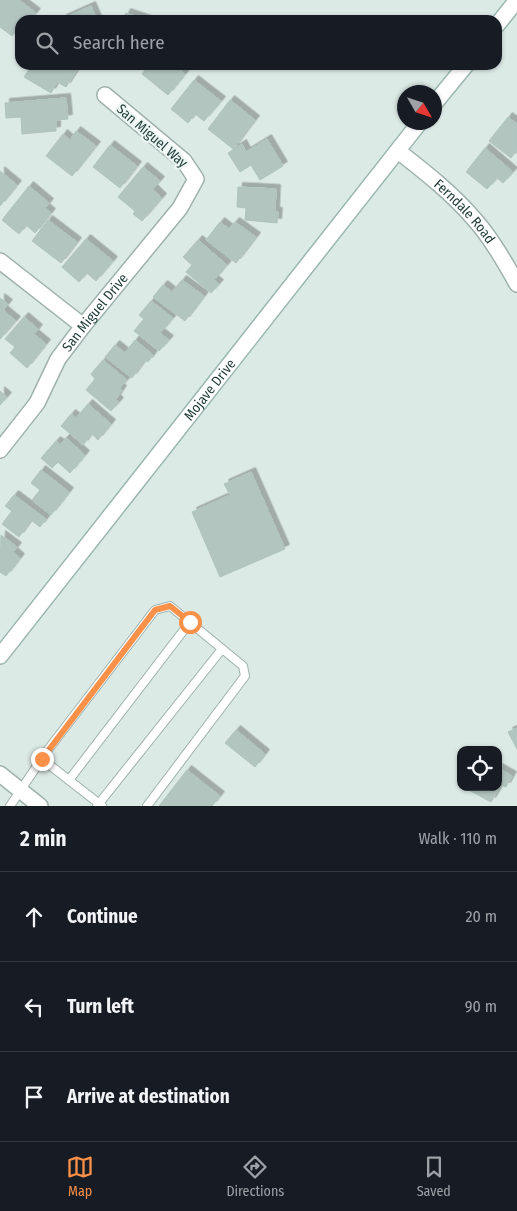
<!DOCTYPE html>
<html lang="en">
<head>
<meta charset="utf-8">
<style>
	:root { --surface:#171b24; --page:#242831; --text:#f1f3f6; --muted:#9ea1a6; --line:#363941; --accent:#fb9049 }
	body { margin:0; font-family:"Fira Sans Condensed",sans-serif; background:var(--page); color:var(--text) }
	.controls { position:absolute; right:15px; bottom:15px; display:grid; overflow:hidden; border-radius:10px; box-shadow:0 1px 4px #0004 }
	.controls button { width:45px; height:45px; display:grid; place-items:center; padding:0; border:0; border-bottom:1px solid var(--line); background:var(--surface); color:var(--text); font:25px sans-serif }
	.compass { position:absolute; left:397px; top:85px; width:45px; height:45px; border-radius:50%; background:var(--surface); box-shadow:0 1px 4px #0004; rotate:129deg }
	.stop { position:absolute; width:15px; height:15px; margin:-11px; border:4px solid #fb9049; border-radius:50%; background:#fff }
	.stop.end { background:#fb9049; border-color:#fff; box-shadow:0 1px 5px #0008 }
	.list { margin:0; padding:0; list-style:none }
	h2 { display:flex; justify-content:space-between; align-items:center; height:65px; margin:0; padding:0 20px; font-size:21px }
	h2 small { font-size:16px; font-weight:400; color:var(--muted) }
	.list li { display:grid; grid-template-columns:32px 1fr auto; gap:15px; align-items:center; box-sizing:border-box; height:90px; padding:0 20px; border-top:1px solid var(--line) }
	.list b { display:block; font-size:19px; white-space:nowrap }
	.list em { font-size:16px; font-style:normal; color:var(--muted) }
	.icon { flex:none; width:28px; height:28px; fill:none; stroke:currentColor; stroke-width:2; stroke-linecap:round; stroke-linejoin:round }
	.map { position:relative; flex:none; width:517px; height:806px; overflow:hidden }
	.search { position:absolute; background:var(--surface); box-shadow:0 1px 4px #0004; left:15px; right:15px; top:15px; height:55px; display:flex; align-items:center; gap:12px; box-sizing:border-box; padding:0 18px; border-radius:15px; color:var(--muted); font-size:19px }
	.sheet { height:335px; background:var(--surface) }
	nav { display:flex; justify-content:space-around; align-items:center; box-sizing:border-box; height:70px; border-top:1px solid var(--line); background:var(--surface); font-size:14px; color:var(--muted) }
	nav a { display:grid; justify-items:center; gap:2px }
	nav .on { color:var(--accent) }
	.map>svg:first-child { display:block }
	.building { fill:#b2c5bf; stroke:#afc4be; filter:url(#shadow) }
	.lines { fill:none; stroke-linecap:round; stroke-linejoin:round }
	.service-casing { stroke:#9fb2ae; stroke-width:10 }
	.minor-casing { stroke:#9fb2ae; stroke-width:18 }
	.secondary-casing { stroke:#9bb6b0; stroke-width:18 }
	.service { stroke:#fff; stroke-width:8 }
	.minor { stroke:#fff; stroke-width:15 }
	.secondary { stroke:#fff; stroke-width:15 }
	.route { stroke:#fb9049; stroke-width:6 }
	.labels { text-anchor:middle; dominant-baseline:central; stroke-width:4.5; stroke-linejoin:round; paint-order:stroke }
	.street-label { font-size:14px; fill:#1d3a36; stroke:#edf6f3 }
</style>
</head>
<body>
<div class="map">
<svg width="517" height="806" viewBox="0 0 517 806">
	<defs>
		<filter id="shadow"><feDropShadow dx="4.5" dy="-4.5" stdDeviation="0" flood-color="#0004"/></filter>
	</defs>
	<rect width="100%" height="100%" fill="#dceae6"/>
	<g class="building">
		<path d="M 0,0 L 19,0 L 36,13 L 30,20 L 20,20 L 20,26 L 12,36 L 0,27 Z"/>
		<path d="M 91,6 L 97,20 L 62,20 L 62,19 Z"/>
		<path d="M 126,13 L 147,20 L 123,20 Z"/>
		<path d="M 32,65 L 69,65 L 77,70 L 66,87 L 57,82 L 51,93 L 24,77 Z"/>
		<path d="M 149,65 L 174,65 L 185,74 L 168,95 L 142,74 Z"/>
		<path d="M 194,80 L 221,101 L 204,121 L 195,114 L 188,123 L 171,109 Z"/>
		<path d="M 66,98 L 68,119 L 56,120 L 56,131 L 22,134 L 21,117 L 6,118 L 5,103 Z"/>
		<path d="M 230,100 L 255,120 L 233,149 L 208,129 Z"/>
		<path d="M 508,117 L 517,124 L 517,150 L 511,158 L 489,141 Z"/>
		<path d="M 76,131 L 96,146 L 72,176 L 46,156 L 63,134 L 70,140 Z"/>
		<path d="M 267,139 L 283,166 L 260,180 L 251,165 L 240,172 L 228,153 L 242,144 L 246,152 Z"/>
		<path d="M 110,145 L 137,166 L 120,188 L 93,167 Z"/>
		<path d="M 485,148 L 513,172 L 503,183 L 497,178 L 487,189 L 466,172 Z"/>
		<path d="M 143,167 L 160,181 L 153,189 L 162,198 L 142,221 L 133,214 L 135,211 L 118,197 Z"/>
		<path d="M 0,171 L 17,185 L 0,206 Z"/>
		<path d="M 29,186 L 49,203 L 45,208 L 51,213 L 35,233 L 26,225 L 19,234 L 2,220 Z"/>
		<path d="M 238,187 L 276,189 L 275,212 L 278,212 L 277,223 L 245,220 L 246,208 L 237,207 Z"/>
		<path d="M 48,220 L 77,242 L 61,263 L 32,241 Z"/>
		<path d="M 220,222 L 229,229 L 235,222 L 256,237 L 236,263 L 206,240 Z"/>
		<path d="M 86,239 L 113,261 L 96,281 L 87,273 L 79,282 L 62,267 Z"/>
		<path d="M 198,240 L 227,265 L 214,280 L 219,284 L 211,293 L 186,272 L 192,265 L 183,257 Z"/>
		<path d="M 182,280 L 204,296 L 185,321 L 153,297 L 163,285 L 172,292 Z"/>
		<path d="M 0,298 L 8,304 L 3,310 L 16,321 L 0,339 Z"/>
		<path d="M 151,301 L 173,318 L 160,333 L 169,340 L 159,351 L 134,331 L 144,319 L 139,315 Z"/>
		<path d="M 24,317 L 38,329 L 34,334 L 46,344 L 27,368 L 10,353 L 15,347 L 5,339 Z"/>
		<path d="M 135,340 L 153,355 L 148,362 L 145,360 L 132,378 L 105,357 L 115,345 L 125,353 Z"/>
		<path d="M 103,360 L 127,380 L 120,388 L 122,390 L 116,399 L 119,402 L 111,411 L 86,390 L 95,379 L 91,374 Z"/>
		<path d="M 0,391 L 7,397 L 0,405 Z"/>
		<path d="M 88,404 L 111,424 L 98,440 L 92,434 L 83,445 L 61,426 L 71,414 L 76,418 Z"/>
		<path d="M 66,438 L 85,455 L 70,473 L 58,462 L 52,468 L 41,458 L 56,441 L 60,444 Z"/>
		<path d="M 41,470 L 69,492 L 51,515 L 32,500 L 40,490 L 31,483 Z"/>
		<path d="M 251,472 L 285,549 L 220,577 L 192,512 L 230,495 L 224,484 Z"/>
		<path d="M 14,495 L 46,519 L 40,527 L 31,520 L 19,537 L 2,524 L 12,511 L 5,506 Z"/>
		<path d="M 1,535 L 17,547 L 13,552 L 20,558 L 6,576 L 0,572 Z"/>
		<path d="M 517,728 L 517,749 L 508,732 Z"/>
		<path d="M 236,730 L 265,754 L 255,767 L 225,743 Z"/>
		<path d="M 498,768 L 512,776 L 506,787 L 501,785 L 491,802 L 465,788 L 498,787 Z"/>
		<path d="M 187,770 L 220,796 L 212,806 L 159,806 Z"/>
	</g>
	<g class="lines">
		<g class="service-casing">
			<g id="service">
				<path d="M 42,759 L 102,806"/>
				<path d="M 69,780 L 190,622"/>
				<path d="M 10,806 L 47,751 L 155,610 L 170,606 L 243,666 L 245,676 L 147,806"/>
				<path d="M 97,806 L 222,649"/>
			</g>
		</g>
		<g class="minor-casing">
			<g id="minor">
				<path id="s1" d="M 398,151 C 425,172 453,194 475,220 C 492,239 505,262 517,284"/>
				<path d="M 0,261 L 83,326"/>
				<path id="s2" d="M 0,450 L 37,403 L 58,359 L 83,326 L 180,208 L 196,179 L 184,161 L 105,95"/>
				<path d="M 0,774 L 40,806"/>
			</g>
		</g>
		<g class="secondary-casing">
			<g id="secondary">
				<path d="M 497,25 L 517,0"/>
				<path d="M 434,104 L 466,65"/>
				<path id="s3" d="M 0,656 L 420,122"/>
			</g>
		</g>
		<use href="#service" class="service"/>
		<use href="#minor" class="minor"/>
		<use href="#secondary" class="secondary"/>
	</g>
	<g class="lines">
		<path class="route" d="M 42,759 L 155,610 L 170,606 L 190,622"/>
	</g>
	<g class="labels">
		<g class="street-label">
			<text transform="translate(152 136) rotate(41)">San Miguel Way</text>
			<text stroke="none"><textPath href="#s1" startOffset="90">Ferndale Road</textPath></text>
			<text stroke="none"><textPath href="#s2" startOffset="168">San Miguel Drive</textPath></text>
			<text stroke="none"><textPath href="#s3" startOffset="339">Mojave Drive</textPath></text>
		</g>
	</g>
</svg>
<div class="controls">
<button><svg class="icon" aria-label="locate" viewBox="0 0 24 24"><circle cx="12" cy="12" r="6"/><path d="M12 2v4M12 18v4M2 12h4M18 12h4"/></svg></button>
</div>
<svg class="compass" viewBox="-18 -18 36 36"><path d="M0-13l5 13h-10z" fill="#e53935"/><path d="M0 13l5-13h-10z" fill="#9ea1a6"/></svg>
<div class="stop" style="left:190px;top:622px"></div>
<div class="stop end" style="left:42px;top:759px"></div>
<div class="search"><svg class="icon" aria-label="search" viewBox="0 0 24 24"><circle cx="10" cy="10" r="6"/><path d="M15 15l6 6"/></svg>Search here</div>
</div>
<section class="sheet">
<h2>2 min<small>Walk · 110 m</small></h2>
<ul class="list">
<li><svg class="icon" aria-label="ahead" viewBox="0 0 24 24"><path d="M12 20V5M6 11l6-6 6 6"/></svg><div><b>Continue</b></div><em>20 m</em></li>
<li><svg class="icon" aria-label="left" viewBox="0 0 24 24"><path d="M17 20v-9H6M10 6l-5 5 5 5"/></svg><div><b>Turn left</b></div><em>90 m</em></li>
<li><svg class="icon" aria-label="arrive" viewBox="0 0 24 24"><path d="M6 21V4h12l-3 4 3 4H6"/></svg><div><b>Arrive at destination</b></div></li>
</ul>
</section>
<nav>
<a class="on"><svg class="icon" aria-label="map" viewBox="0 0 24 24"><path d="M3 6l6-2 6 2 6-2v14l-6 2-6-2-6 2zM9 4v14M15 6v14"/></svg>Map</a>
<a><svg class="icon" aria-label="directions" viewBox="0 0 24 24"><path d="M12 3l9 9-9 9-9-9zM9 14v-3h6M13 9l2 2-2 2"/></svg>Directions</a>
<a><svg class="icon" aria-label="saved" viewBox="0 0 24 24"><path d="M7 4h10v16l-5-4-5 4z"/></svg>Saved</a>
</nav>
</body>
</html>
